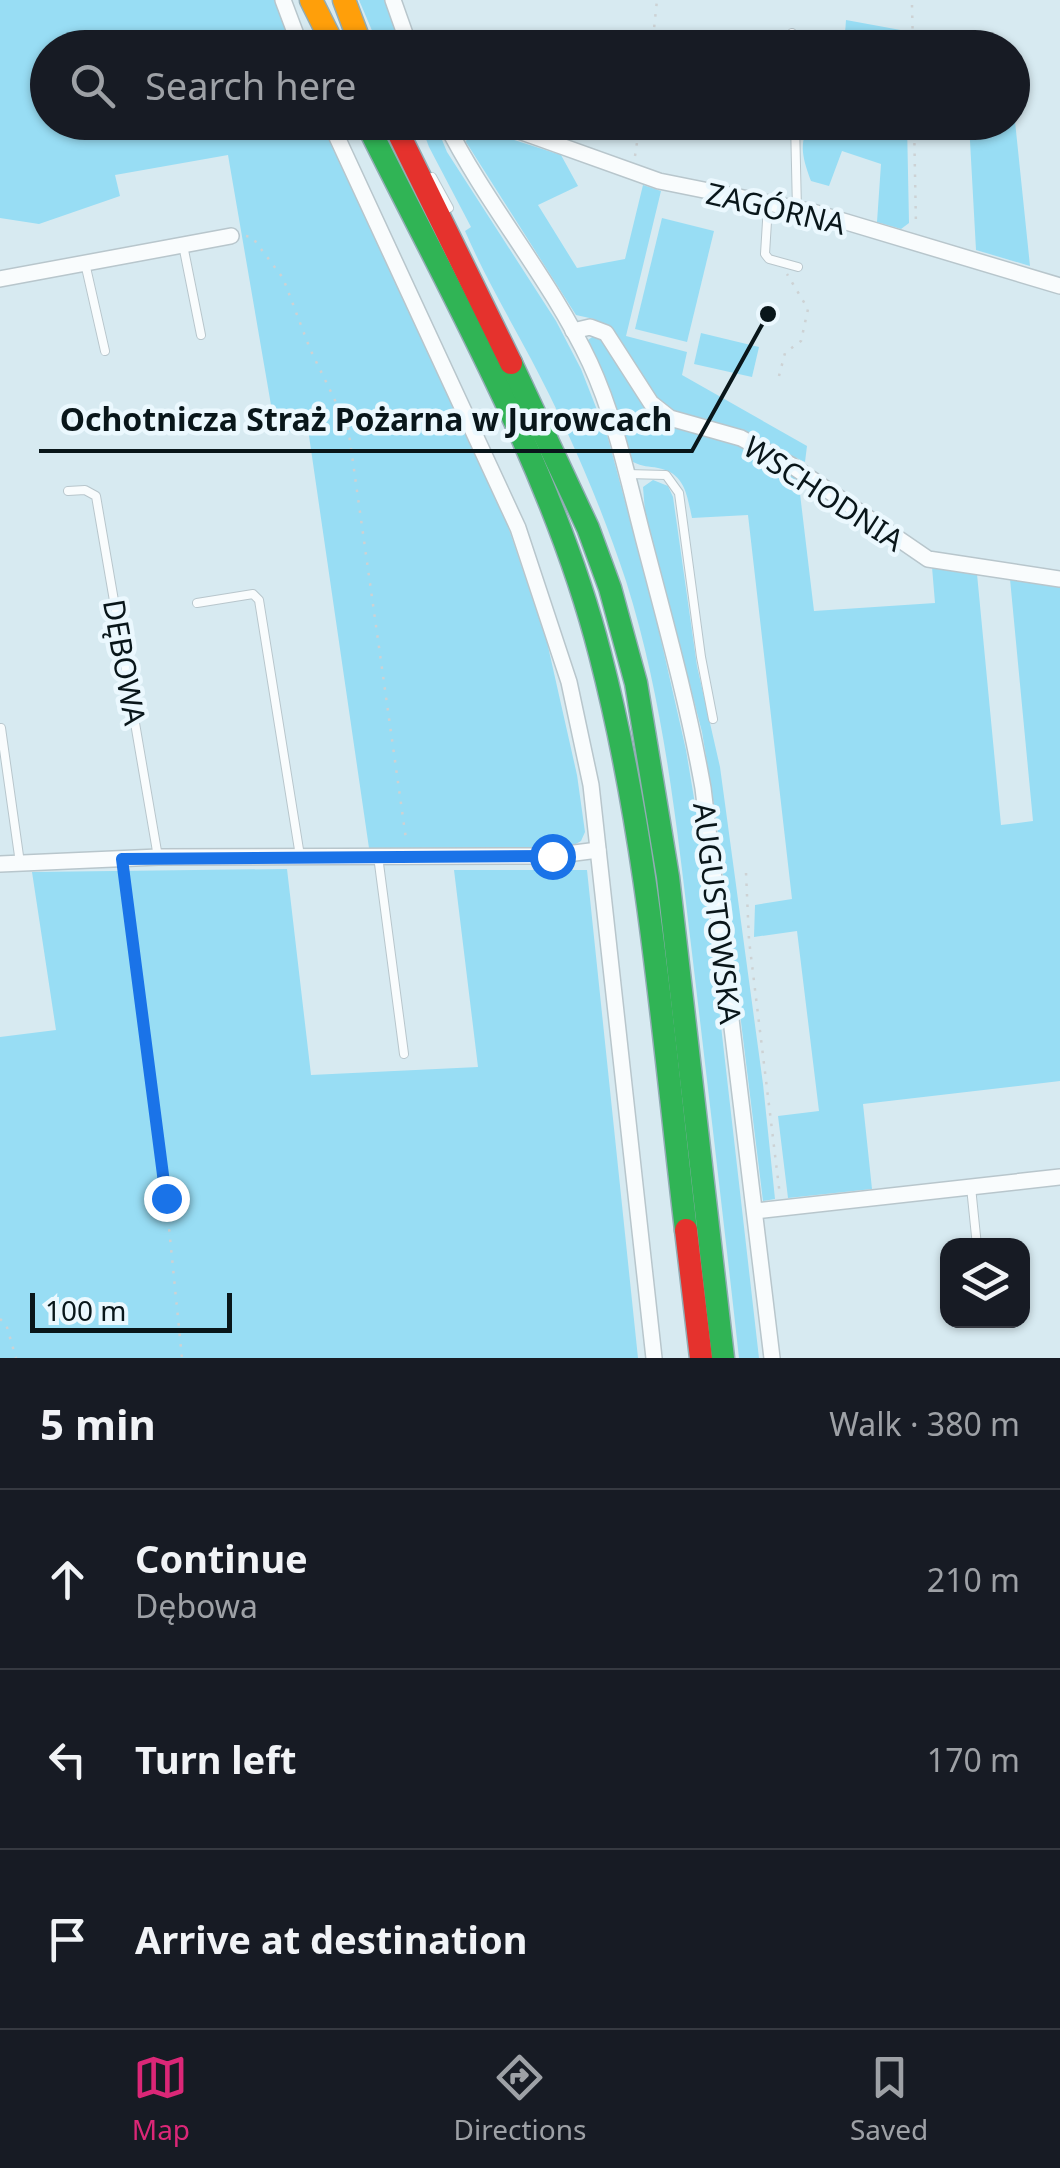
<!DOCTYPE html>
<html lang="en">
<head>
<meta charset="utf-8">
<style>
	:root { --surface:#171b24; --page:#20242c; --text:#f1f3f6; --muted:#9ea1a6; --line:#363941; --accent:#db2777 }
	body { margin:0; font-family:"Noto Sans",sans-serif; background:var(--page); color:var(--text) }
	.controls { position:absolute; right:30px; bottom:30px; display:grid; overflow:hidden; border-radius:20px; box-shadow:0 2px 8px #0004 }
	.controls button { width:90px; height:90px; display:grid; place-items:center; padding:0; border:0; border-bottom:2px solid var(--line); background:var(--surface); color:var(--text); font:50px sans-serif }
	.scale { position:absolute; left:30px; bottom:25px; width:202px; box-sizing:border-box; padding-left:10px; border:5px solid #09161a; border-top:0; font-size:28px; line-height:35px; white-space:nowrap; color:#09161a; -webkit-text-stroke:8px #ebf8fe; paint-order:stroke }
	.stop { position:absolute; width:30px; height:30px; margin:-22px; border:8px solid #1a73e8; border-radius:50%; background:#fff }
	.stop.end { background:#1a73e8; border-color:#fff; box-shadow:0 2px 10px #0008 }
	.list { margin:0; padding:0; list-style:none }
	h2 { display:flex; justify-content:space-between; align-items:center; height:130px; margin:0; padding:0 40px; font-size:42px }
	h2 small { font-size:32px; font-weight:400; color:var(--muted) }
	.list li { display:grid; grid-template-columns:65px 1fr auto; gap:30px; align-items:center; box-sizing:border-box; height:180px; padding:0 40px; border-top:2px solid var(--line) }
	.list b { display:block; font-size:38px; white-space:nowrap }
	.list p { margin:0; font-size:32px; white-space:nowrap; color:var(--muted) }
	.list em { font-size:32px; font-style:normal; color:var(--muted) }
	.icon { flex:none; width:55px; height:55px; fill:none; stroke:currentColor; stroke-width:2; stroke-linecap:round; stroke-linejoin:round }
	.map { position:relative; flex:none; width:1060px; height:1358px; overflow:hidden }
	.search { position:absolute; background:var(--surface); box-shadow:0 2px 8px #0004; left:30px; right:30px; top:30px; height:110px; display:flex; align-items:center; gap:25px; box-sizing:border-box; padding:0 35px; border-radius:55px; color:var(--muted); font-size:38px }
	.sheet { height:670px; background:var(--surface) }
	nav { display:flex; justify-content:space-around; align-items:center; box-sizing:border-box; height:140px; border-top:2px solid var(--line); background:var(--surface); font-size:28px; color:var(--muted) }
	nav a { display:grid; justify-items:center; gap:5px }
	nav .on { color:var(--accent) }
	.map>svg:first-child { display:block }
	.green { fill:#98ddf4 }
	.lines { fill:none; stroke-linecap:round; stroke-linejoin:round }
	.lane-casing { stroke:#b8c6cc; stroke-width:10 }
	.street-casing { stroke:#b8c6cc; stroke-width:18 }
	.fast-casing { stroke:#92acb4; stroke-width:25 }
	.slow-casing { stroke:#92acb4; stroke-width:25 }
	.jam-casing { stroke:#92acb4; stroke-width:25 }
	.path { stroke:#cdd2d4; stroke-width:2.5; stroke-dasharray:2.5 8; stroke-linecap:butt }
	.lane { stroke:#f9fcfd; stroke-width:8 }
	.street { stroke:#f9fcfd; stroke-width:15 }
	.fast { stroke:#30b455; stroke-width:22 }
	.slow { stroke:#ff9f0a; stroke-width:22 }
	.jam { stroke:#e5322d; stroke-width:22 }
	.route { stroke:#1a73e8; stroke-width:12 }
	.labels { text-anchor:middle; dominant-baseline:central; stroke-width:9; stroke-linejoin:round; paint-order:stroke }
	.street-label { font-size:30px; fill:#09161a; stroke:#ebf8fe }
	.leader { fill:none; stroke:#09161a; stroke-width:4 }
	.callout-dot { fill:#09161a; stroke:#ebf8fe; stroke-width:4 }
	.callout-label { font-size:32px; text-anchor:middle; font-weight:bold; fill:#09161a; stroke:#ebf8fe; stroke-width:9; stroke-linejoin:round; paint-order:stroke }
</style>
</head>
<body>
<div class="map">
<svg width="1060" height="1358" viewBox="0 0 1060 1358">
	<rect width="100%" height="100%" fill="#d7eaf1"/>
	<g class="green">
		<path d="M 0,0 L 275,0 L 293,47 L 48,48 L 48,122 L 323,123 L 506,520 L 547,642 L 577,775 L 585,832 L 581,841 L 569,848 L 369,848 L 308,429 L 276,434 L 228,155 L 115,175 L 120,196 L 39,224 L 0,218 Z"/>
		<path d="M 359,0 L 386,0 L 395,28 L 396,47 L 379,47 Z"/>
		<path d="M 846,20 L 906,31 L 906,47 L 844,47 Z"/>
		<path d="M 1013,102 L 1030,266 L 976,250 L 969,123 L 1012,122 Z"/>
		<path d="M 420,123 L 435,123 L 447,152 L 556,321 L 581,369 L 608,438 L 654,609 L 686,750 L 697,816 L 759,1358 L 739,1358 C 724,1223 708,1088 692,953 C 677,828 664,701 626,581 C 601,505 568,429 531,359 C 508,316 484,275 465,231 L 471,227 L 429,147 Z"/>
		<path d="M 810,123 L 907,123 L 909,223 L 901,229 L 877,222 L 881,164 L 842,151 L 829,186 L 811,181 C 803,159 798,144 810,123 Z"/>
		<path d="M 477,128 L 561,155 L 578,186 L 538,205 L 577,268 L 625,259 L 643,185 L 661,191 L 626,336 L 687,352 L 682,375 L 807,446 L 805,462 L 744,433 L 670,410 L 661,403 L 614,332 L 594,319 L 576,315 L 466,142 L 469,130 Z"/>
		<path d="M 662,218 L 714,231 L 687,342 L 635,329 Z"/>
		<path d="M 701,333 L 759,347 L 752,377 L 694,364 Z"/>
		<path d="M 595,335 L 601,338 L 655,417 L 737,443 L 798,477 L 814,611 L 935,603 L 932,567 L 977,574 L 1001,825 L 1033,821 L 1010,579 L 1060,586 L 1060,1081 L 863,1104 L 872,1189 L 788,1198 L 778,1116 L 819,1111 L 797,931 L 754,937 L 755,905 L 792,899 L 748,515 L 692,518 C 687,495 685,473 658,468 C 648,466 643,467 633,462 L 617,412 L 588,344 L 588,340 Z"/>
		<path d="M 653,480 L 668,486 L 673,497 L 697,666 L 720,767 L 763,1084 L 775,1199 L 763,1201 L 716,818 L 702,732 L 645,512 L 643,487 Z"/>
		<path d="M 287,869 L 311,1075 L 478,1067 L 454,870 L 587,870 L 638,1358 L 0,1358 L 0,1037 L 56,1030 L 32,872 Z"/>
	</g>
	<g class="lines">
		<g class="lane-casing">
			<g id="lane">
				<path d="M 792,33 L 793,48"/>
				<path d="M 795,122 L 797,210"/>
				<path d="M 432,177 L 449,208"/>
				<path d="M 768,205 L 765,254 L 769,259 L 798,267"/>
				<path d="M 183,245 L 201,335"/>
				<path d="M 85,263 L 105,351"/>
				<path d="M 627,474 L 666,475 L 679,493 L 701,657 L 713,719"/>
				<path d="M 68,491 L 85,490 L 96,496 L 158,857"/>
				<path d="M 197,603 L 253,594 L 259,600 L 300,856"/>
				<path d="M 1,728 L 20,863"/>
				<path d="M 378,856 L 404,1054"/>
				<path d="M 971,1187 L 977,1246"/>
			</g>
		</g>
		<g class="street-casing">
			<g id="street">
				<path d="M 283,0 L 301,48"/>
				<path d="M 393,0 L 410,48"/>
				<path d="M 330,122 L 518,528 L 569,682 L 591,785 L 654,1358"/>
				<path d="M 445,122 C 487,206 550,278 590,363 C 615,417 628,479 643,537 C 665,621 688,703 703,788 L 772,1358"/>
				<path d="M 494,122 L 659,181 L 813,212 L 1060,286"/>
				<path d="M 0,279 L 231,236"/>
				<path d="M 573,331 L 590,327 L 606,333 L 651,403 L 670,418 L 741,438 L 791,465 L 928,559 L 1060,579"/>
				<path d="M 0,864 L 158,857 L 551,856 L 598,850"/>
				<path d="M 755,1211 L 1060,1177"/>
			</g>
		</g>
		<g class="fast-casing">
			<g id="fast">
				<path d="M 366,122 C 450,292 553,470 600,654 C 649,842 663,1038 686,1230"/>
				<path d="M 511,363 L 588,528 L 610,588 L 636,683 L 668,877 L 723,1358"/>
			</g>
		</g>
		<g class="slow-casing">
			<g id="slow">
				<path d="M 311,0 L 335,48"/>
				<path d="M 344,0 L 362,48"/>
			</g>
		</g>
		<g class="jam-casing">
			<g id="jam">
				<path d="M 393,122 L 511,363"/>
				<path d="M 686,1230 L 701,1358"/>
			</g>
		</g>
		<g class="path">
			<path d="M 912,5 L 913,48"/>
			<path d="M 652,48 L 657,0"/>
			<path d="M 914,122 L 916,226"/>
			<path d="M 635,156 L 640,122"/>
			<path d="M 246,236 L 252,237 L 283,278 L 310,349 L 348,427 L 406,839"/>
			<path d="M 779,376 L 785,353 L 801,341 L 808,309 L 787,274"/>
			<path d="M 746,873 L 749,940 L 780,1196"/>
			<path d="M 124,875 L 166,1198 L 182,1358"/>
			<path d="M 0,1319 L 6,1324 L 16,1358"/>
		</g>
		<use href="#lane" class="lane"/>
		<use href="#street" class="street"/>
		<use href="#fast" class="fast"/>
		<use href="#slow" class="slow"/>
		<use href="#jam" class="jam"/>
	</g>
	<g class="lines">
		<path class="route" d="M 166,1198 L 122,859 L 552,856"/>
	</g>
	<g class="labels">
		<g class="street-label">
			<text transform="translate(776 208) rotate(13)">ZAGÓRNA</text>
			<text transform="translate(824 493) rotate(33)">WSCHODNIA</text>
			<text transform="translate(125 662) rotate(80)">DĘBOWA</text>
			<text transform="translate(718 913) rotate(83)">AUGUSTOWSKA</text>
		</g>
	</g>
	<path class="leader" d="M768 314L692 451H39"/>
	<circle class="callout-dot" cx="768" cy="314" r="10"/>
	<g class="callout-label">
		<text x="366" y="431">Ochotnicza Straż Pożarna w Jurowcach</text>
	</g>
</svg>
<div class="controls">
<button><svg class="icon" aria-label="layers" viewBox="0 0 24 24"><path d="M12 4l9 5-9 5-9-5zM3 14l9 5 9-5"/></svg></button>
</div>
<div class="scale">100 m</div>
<div class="stop" style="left:552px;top:856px"></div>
<div class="stop end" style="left:166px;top:1198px"></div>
<div class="search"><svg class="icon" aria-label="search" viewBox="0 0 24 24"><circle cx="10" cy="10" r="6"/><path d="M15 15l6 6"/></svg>Search here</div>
</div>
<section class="sheet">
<h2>5 min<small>Walk · 380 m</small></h2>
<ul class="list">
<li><svg class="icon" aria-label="ahead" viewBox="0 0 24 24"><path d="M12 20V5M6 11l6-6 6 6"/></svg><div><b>Continue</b><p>Dębowa</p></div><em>210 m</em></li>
<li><svg class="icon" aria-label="left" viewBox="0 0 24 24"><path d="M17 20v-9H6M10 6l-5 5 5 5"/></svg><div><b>Turn left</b></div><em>170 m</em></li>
<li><svg class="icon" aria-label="arrive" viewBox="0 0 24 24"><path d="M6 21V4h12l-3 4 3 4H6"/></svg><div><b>Arrive at destination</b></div></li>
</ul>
</section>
<nav>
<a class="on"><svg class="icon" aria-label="map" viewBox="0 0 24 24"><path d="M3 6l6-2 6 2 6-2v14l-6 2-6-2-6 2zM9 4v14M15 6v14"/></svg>Map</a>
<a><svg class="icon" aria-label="directions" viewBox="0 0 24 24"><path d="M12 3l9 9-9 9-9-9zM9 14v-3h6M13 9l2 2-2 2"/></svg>Directions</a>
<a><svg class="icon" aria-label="saved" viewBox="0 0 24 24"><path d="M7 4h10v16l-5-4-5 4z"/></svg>Saved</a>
</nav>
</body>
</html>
